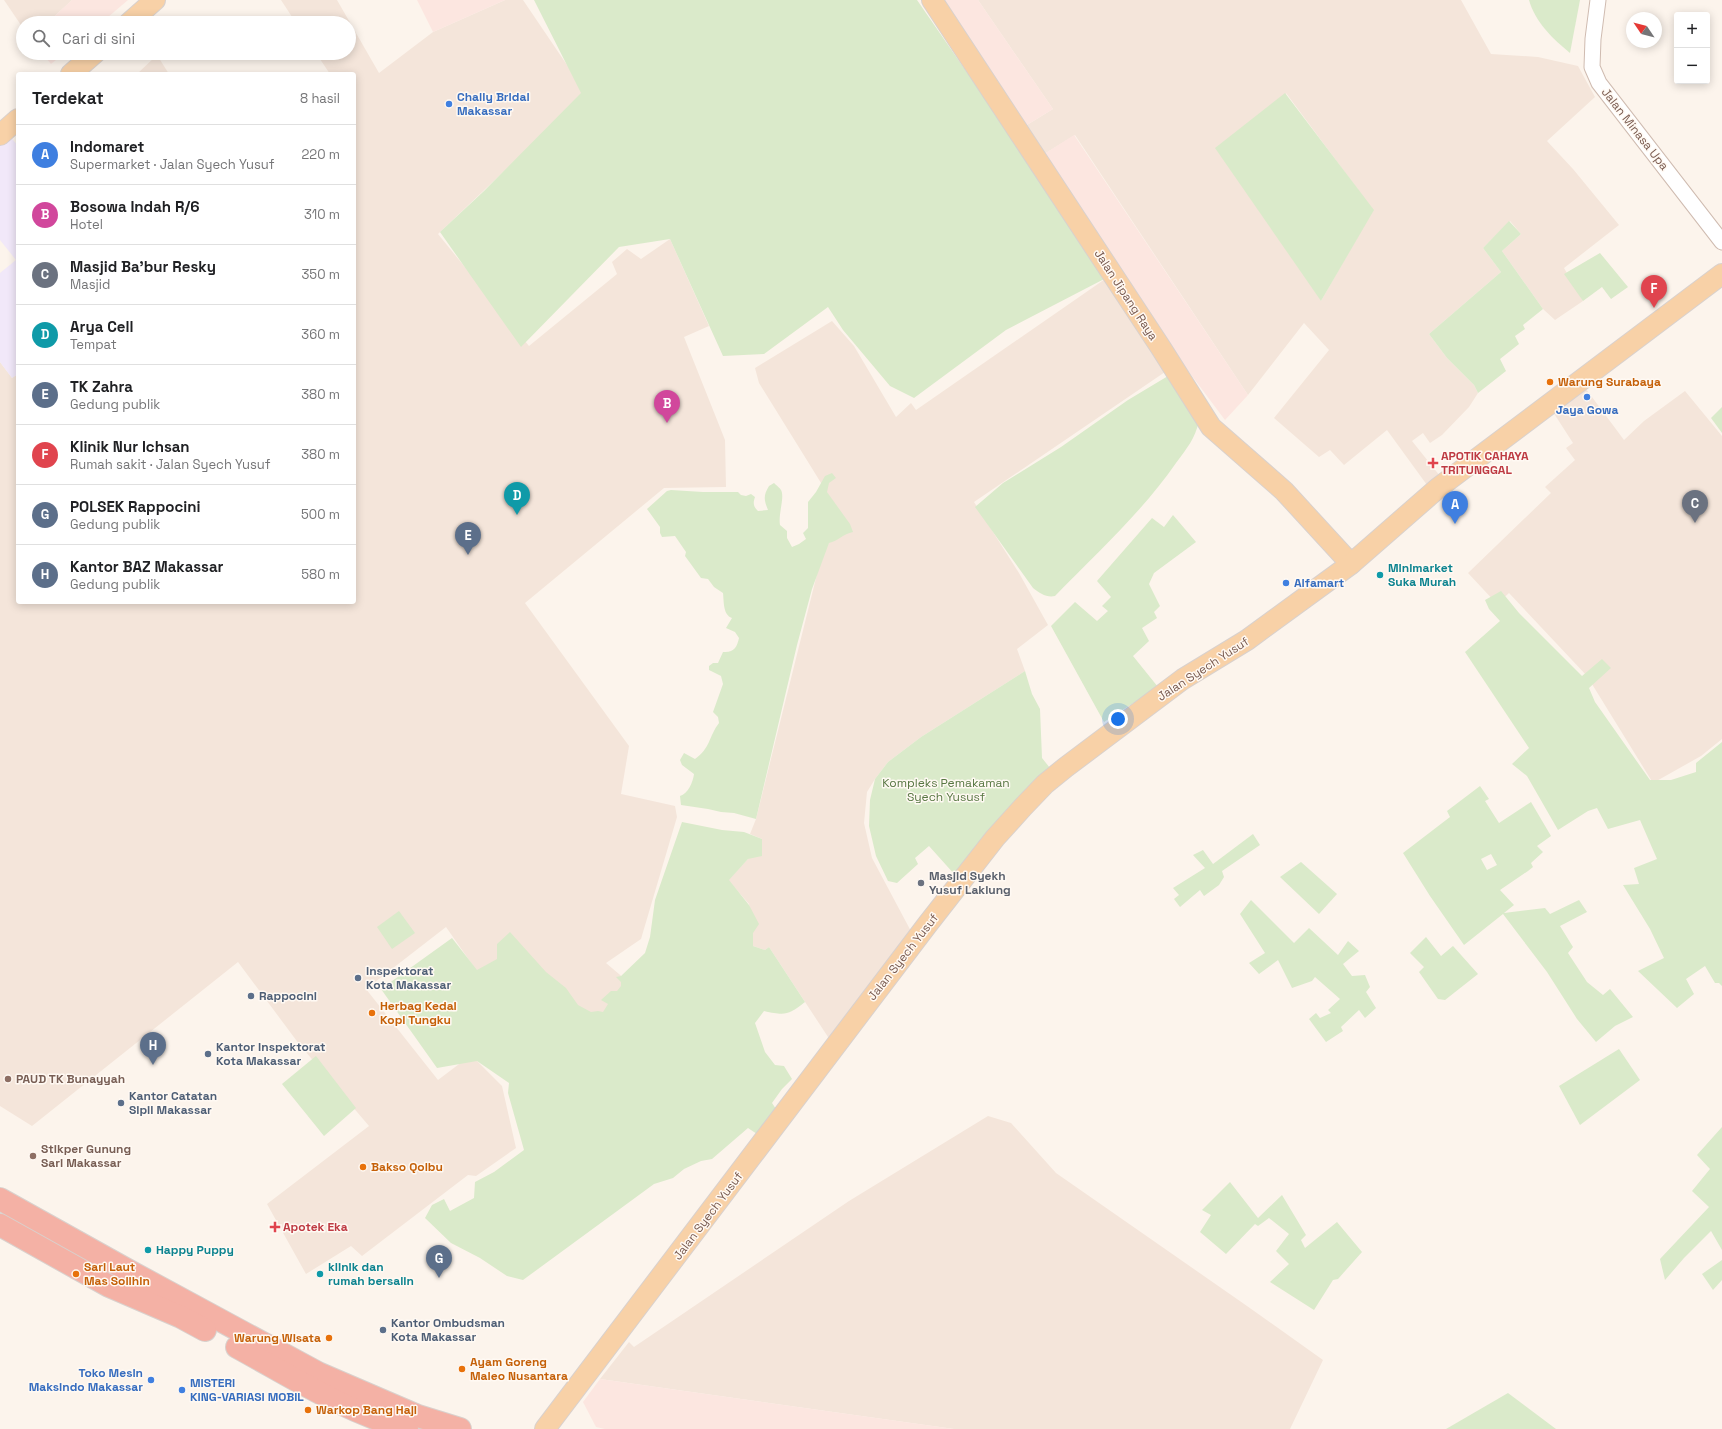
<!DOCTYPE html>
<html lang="id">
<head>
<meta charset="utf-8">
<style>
	:root { --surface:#fff; --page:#f6f6f6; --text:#202124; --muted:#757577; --line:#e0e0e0; --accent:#b45309 }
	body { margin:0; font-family:"Space Grotesk",sans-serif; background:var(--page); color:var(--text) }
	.controls { position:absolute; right:12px; top:12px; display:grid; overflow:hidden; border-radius:4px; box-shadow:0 2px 10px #0003 }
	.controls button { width:36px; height:36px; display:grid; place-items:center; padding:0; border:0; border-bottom:1px solid var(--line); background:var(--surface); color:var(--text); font:20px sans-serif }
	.compass { position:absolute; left:1626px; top:12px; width:36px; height:36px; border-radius:50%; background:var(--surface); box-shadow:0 2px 10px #0003; rotate:305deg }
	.you { position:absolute; left:1118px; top:719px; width:14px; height:14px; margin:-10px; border:3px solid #fff; border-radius:50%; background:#1a73e8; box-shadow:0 0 0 6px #1a73e833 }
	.badge { display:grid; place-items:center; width:26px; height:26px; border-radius:50%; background:var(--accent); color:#fff; font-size:13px; font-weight:700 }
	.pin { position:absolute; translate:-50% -33px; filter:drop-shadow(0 1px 2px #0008) }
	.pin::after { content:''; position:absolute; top:21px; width:14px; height:12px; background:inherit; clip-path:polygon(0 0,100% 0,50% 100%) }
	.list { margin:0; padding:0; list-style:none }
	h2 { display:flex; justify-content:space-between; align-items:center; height:52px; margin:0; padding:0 16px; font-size:17px }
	h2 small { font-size:13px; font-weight:400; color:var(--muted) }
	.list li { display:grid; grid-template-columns:26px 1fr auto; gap:12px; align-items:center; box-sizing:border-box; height:60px; padding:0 16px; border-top:1px solid var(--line) }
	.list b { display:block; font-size:15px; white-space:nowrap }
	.list p { margin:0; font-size:13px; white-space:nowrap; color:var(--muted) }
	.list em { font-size:13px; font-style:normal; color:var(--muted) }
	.icon { flex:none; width:22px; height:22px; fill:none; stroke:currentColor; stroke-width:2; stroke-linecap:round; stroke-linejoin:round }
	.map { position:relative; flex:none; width:1722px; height:1429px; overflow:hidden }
	.search { position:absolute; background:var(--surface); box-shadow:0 2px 10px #0003; left:16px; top:16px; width:340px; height:44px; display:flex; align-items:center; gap:10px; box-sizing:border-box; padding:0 14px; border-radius:22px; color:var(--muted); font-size:15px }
	.panel { position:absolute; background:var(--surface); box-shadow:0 2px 10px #0003; left:16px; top:72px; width:340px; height:532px; border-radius:4px }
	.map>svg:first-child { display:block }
	.residential { fill:#f4e5da; fill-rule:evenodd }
	.commercial { fill:#fce6e0 }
	.education { fill:#f1e8f9 }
	.green { fill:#daeaca; fill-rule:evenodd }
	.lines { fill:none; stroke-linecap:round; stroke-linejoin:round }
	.minor-casing { stroke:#cfbbb0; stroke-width:17 }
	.major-casing { stroke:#d9d1cd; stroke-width:22 }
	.highway-casing { stroke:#d9d1cd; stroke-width:24 }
	.minor { stroke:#fff; stroke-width:15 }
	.major { stroke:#f8d1a7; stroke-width:20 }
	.highway { stroke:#f4b1a5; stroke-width:22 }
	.shop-dot { fill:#3f7fe0; stroke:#fff9f3; stroke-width:1.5 }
	.food-dot { fill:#e8710a; stroke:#fff9f3; stroke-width:1.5 }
	.health-dot { fill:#e0444e; stroke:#fff9f3; stroke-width:1.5 }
	.culture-dot { fill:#0f9aa8; stroke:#fff9f3; stroke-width:1.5 }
	.worship-dot { fill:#6b7280; stroke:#fff9f3; stroke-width:1.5 }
	.service-dot { fill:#5c6f8a; stroke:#fff9f3; stroke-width:1.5 }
	.education-dot { fill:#8d6e63; stroke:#fff9f3; stroke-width:1.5 }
	.labels { text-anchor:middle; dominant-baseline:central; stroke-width:3; stroke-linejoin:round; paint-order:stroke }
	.shop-label { font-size:12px; font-weight:bold; fill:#366cbe; stroke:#fff9f3; text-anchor:start }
	.street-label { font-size:12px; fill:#78594e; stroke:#fff9f3 }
	.food-label { font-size:12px; font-weight:bold; fill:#c56008; stroke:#fff9f3; text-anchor:start }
	.health-label { font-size:12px; font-weight:bold; fill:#be3a42; stroke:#fff9f3; text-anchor:start }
	.culture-label { font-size:12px; font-weight:bold; fill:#0d838f; stroke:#fff9f3; text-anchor:start }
	.park-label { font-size:12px; fill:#587743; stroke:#fff9f3 }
	.worship-label { font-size:12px; font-weight:bold; fill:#5b616d; stroke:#fff9f3; text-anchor:start }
	.service-label { font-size:12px; font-weight:bold; fill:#4e5e75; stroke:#fff9f3; text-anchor:start }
	.education-label { font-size:12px; font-weight:bold; fill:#785e54; stroke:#fff9f3; text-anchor:start }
</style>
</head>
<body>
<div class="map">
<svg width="1722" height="1429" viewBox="0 0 1722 1429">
	<rect width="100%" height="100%" fill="#fcf4ec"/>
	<g class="residential">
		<path d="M 4,0 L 72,0 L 47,23 L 23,23 L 23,28 Z"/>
		<path d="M 281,0 L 337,0 L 379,73 L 433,32 L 505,0 L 523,0 L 586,93 L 438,234 L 529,346 L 617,274 L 612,262 L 627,249 L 641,259 L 670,239 L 709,326 L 684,337 L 725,440 L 726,487 L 664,488 L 525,603 L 629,746 L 621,794 L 675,806 L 677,817 L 641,939 L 606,963 L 626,980 L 605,1017 L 481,977 L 446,927 L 366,989 L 438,1080 L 471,1055 L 502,1086 L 516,1148 L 476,1176 L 468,1175 L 362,1256 L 351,1246 L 306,1274 L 267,1204 L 369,1126 L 299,1044 L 238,962 L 32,1126 L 0,1106 L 0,362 L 12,378 L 18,374 L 18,602 L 354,602 L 354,74 L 330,74 L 316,53 L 349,53 L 349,23 L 296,23 Z"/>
		<path d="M 978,0 L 1461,0 L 1491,54 L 1538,57 L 1578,66 L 1595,97 L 1547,141 L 1573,169 L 1619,225 L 1564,268 L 1583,301 L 1555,320 L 1543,309 L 1502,251 L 1521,234 L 1510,221 L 1483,248 L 1501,272 L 1429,334 L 1447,358 L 1474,385 L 1478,393 L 1469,407 L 1442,435 L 1430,443 L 1423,433 L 1412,441 L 1440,476 L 1427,485 L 1387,430 L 1344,465 L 1330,450 L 1319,457 L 1274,418 L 1329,350 L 1304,323 L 1248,395 L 1075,135 L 1041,156 L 1022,128 L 1053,109 ZM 1286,93 L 1373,210 L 1321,301 Z"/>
		<path d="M 157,55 L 169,74 L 137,74 Z"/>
		<path d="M 1108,277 L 1165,372 L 974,502 L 1019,573 L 1048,625 L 1017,649 L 1025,671 L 921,737 L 888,762 L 875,779 L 867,792 L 864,823 L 872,858 L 913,935 L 830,1040 L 769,947 L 765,950 L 753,946 L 753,933 L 749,904 L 728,880 L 748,859 L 762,839 L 750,834 L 756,819 L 821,558 L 832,537 L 849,528 L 759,383 L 755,368 L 832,321 L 854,346 L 896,417 L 911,403 L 916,410 Z"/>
		<path d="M 1586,389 L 1624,440 L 1644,421 L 1685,391 L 1722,436 L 1722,739 L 1701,756 L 1653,783 L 1587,676 L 1509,593 L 1497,604 L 1468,573 L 1551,493 L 1545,487 L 1575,460 L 1566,448 L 1573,443 L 1553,412 Z"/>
		<path d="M 988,1116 L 1011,1123 L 1056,1173 L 1247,1306 L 1323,1360 L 1290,1429 L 954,1429 L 600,1379 L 629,1342 L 634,1347 L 849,1201 Z"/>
	</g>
	<g class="commercial">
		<path d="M 72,0 L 128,0 L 101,23 L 47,23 Z"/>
		<path d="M 417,0 L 505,0 L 433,32 Z"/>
		<path d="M 937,0 L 978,0 L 1053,109 L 1022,128 Z"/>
		<path d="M 42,53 L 65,53 L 51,64 Z"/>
		<path d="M 1074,135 L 1248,395 L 1225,420 L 1189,372 L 1041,156 Z"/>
		<path d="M 600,1379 L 954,1429 L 605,1429 L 596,1427 L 583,1402 Z"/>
	</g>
	<path class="education" d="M 8,134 L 18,146 L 18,374 L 12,378 L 0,362 L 0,273 L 16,260 L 0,240 L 0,141 Z"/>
	<g class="green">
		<path d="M 534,0 L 917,0 L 1108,277 L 1006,330 L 914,398 L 890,386 L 843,330 L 828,307 L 764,354 L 723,356 L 670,239 L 619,247 L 521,347 L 440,232 L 484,191 L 581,93 Z"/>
		<path d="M 1529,0 L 1580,0 L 1570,53 C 1553,39 1535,22 1529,0 Z"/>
		<path d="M 1285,93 L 1374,210 L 1321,301 L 1215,148 Z"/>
		<path d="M 1509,221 L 1521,234 L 1502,251 L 1543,309 L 1523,325 L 1525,329 L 1515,336 L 1519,344 L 1500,359 L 1506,371 L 1478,393 L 1474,385 L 1447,358 L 1429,334 L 1501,272 L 1483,248 Z"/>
		<path d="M 1600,253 L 1628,287 L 1611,299 L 1602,287 L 1583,301 L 1564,274 Z"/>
		<path d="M 1168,376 L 1199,421 C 1195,439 1187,448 1176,463 C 1142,512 1097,553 1055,596 C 1047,598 1039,593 1033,588 L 975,507 L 1003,483 L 1061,447 L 1128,400 Z"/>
		<path d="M 1722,407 L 1722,433 L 1711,418 Z"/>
		<path d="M 832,473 L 836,478 L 829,483 L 827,492 L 850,524 L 853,532 C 843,534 838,541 829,543 L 812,589 L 797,645 L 756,819 L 734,813 L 721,812 L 708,809 L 681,805 L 680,796 C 688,794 693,782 694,774 L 682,765 L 680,760 L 684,753 L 695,759 C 710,749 709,736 719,723 L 718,717 L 713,712 L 723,684 L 721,676 L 709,670 L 709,666 L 713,663 L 718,663 L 723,652 C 734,653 737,647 739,638 L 735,632 L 726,628 L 732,618 C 723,615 724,602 723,593 L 714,587 L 708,579 L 701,578 L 685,556 L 686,552 L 675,536 L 662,537 L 660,533 L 660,527 L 647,509 L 667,491 L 671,490 L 703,492 L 738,492 L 741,495 L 746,496 L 751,494 L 755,497 C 753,503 753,506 758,511 L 768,510 C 764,500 763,496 769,486 L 774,483 C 776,485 780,488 781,490 C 785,497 778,514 780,525 L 787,531 L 787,538 L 792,547 L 799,544 L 806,539 L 803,533 L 808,528 L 808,502 L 816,492 L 825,476 Z"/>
		<path d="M 1173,515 L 1196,542 L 1154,573 L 1149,584 L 1160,606 L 1154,612 L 1157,618 L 1142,628 L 1149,641 L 1133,656 L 1158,687 L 1104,722 L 1051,626 L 1075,602 L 1097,621 L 1108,611 L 1102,606 L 1111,597 L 1097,581 L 1152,518 L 1164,527 Z"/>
		<path d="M 1501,591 L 1519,613 L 1582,676 L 1602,659 L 1611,668 L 1589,688 L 1595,702 L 1650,780 L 1671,780 L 1696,772 L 1696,763 L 1722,742 L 1722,986 L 1719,983 L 1715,983 L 1705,966 L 1686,979 L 1694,994 L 1677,1008 L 1638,971 L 1664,958 L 1650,929 L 1623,885 L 1639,884 L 1634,868 L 1657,859 L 1640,820 L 1608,829 L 1597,808 L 1588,811 L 1558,830 L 1527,776 L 1512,764 L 1529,748 L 1465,652 L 1500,621 L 1489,609 L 1485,600 Z"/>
		<path d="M 1025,671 L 1032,694 L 1040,709 L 1042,758 L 1050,768 C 1013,799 983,835 955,875 L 929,846 L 915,858 L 918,864 L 897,883 L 888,881 L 876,856 L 869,826 L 870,800 L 875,779 L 888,762 L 921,737 Z"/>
		<path d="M 1480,786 L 1489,799 L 1485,801 L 1499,823 L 1531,802 L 1551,836 L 1537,846 L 1543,852 L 1531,863 L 1533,867 L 1528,871 L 1500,890 L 1514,905 L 1504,913 L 1545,908 L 1550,914 L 1579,900 L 1587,912 L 1560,926 L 1573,947 L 1568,953 L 1587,982 L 1603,995 L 1610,989 L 1633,1017 L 1615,1026 L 1596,1042 L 1577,1019 L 1547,972 L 1503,914 L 1464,945 L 1430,896 L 1403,853 L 1450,817 L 1447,811 ZM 1491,854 L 1497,865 L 1487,870 L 1481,859 Z"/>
		<path d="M 682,822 L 722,830 L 744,832 L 762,839 L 762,856 L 748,859 L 729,880 L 749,905 L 759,924 L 753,933 L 753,946 L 765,950 L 769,947 L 805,1002 C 788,1015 786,1016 764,1011 L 755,1023 L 765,1052 L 775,1065 L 784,1066 L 792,1079 L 782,1089 L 772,1103 L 778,1112 L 763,1138 L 748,1128 L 712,1159 L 701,1161 L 684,1169 L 673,1178 L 654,1184 L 523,1280 L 507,1276 L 480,1258 L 451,1243 L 425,1218 L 432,1205 L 444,1199 L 450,1211 L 474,1198 L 475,1182 L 494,1172 L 524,1150 L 508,1093 L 509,1083 L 477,1061 L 437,1068 L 381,989 L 452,938 L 477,970 L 497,959 L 497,944 L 510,932 L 546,972 L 566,988 L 578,1005 L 591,1012 L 598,1011 L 603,1012 L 608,1004 L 601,1000 L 611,991 L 617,991 L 621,986 L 621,982 L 616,977 L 621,976 L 645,953 L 650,937 L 655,900 Z"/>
		<path d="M 1253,834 L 1260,845 L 1222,871 L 1224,877 L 1219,885 L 1204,896 L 1200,890 L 1180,907 L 1174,899 L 1179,895 L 1173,888 L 1205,868 L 1193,855 L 1203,850 L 1213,864 Z"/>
		<path d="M 1301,862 L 1337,894 L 1319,914 L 1280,877 Z"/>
		<path d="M 1251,900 L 1294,943 L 1309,928 L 1338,955 L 1348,941 L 1359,951 L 1343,964 L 1352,976 L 1365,975 L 1370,987 L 1366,992 L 1376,1008 L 1365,1018 L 1359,1010 L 1341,1027 L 1343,1031 L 1326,1042 L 1309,1019 L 1316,1013 L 1320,1018 L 1331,1013 L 1328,1010 L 1340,999 L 1315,977 L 1312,981 L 1292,988 L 1278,960 L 1259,974 L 1249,963 L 1265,953 L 1240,914 Z"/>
		<path d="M 399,911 L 415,933 L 392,949 L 377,927 Z"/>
		<path d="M 1426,937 L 1441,956 L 1453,946 L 1478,974 L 1445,1000 L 1438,999 L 1419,972 L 1424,967 L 1410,953 Z"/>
		<path d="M 1619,1049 L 1640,1080 L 1580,1125 L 1559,1086 Z"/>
		<path d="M 316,1056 L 356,1108 L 324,1136 L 282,1084 Z"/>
		<path d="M 1722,1127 L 1722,1250 L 1711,1231 L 1684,1258 L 1665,1280 L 1660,1259 L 1709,1207 L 1692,1191 L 1710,1169 L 1697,1155 Z"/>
		<path d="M 1230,1182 L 1258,1218 L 1282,1195 L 1306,1235 L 1301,1240 L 1305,1248 L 1337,1222 L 1362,1252 L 1338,1279 L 1333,1280 L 1314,1310 L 1270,1282 L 1289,1264 L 1276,1251 L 1289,1234 L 1269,1218 L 1258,1226 L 1255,1224 L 1226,1254 L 1200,1232 L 1211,1215 L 1202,1210 Z"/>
		<path d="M 1722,1260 L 1722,1280 L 1713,1290 L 1702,1274 Z"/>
		<path d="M 1508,1393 L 1556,1429 L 1446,1429 Z"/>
	</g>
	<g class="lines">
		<g class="minor-casing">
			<path id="minor" d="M 1598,0 L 1593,39 L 1592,67 L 1599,83 L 1722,242"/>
		</g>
		<g class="major-casing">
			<g id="major">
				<path d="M 932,0 L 1161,348 L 1211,427 L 1284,491 L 1351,564"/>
				<path d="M 129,23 L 155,0"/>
				<path d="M 71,74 L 95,53"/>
				<path d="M 0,135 L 18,119"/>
				<path d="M 545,1429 L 927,925 L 995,838 L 1023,807 L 1045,784 L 1066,767 L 1183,679 L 1247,640 L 1351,564 L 1438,488 L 1722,274"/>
			</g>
		</g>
		<g class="highway-casing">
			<g id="highway">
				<path d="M 0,1199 L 131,1272 L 318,1373 L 418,1416 L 460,1429"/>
				<path d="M 0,1225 L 109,1286 L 181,1317 L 205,1330"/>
				<path d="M 237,1347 C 292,1377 346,1412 407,1429"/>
			</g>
		</g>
		<use href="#minor" class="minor"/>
		<use href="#major" class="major"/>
		<use href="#highway" class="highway"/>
	</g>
	<g class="shop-dot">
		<circle cx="449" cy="104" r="4"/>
		<circle cx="1587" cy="397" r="4"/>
		<circle cx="1286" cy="583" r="4"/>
		<circle cx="151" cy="1380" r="4"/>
		<circle cx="182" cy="1390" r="4"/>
	</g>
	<g class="food-dot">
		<circle cx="1550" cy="382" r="4"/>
		<circle cx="372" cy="1013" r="4"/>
		<circle cx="363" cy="1167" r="4"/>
		<circle cx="76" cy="1274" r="4"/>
		<circle cx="329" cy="1338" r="4"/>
		<circle cx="462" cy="1369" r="4"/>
		<circle cx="308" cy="1410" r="4"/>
	</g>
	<g class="health-dot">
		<path d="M1431 457h4v4h4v4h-4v4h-4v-4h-4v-4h4z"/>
		<path d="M273 1221h4v4h4v4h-4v4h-4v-4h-4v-4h4z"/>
	</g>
	<g class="culture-dot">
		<circle cx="1380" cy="575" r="4"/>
		<circle cx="148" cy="1250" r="4"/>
		<circle cx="320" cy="1274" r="4"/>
	</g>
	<circle class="worship-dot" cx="921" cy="883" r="4"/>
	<g class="service-dot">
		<circle cx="358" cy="978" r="4"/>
		<circle cx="251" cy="996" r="4"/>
		<circle cx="208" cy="1054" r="4"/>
		<circle cx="121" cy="1103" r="4"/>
		<circle cx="383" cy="1330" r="4"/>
	</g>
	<g class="education-dot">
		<circle cx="8" cy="1079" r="4"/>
		<circle cx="33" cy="1156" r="4"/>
	</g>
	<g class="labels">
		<g class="shop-label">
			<text x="457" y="97">Chally Bridal<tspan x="457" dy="14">Makassar</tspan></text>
			<text x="1587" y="410" text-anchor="middle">Jaya Gowa</text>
			<text x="1294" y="583">Alfamart</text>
			<text x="143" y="1373" text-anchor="end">Toko Mesin<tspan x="143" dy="14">Maksindo Makassar</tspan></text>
			<text x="190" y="1383">MISTERI<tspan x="190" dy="14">KING-VARIASI MOBIL</tspan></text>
		</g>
		<g class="street-label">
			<text transform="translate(1635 129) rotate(52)">Jalan Minasa Upa</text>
			<text transform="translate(1126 295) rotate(57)">Jalan Jipang Raya</text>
			<text transform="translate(1203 669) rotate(-33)">Jalan Syech Yusuf</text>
			<text transform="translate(903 957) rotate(-52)">Jalan Syech Yusuf</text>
			<text transform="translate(708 1216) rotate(-53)">Jalan Syech Yusuf</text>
		</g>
		<g class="food-label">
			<text x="1558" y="382">Warung Surabaya</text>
			<text x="380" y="1006">Herbag Kedai<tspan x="380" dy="14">Kopi Tungku</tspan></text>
			<text x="371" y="1167">Bakso Qolbu</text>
			<text x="84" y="1267">Sari Laut<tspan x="84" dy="14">Mas Solihin</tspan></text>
			<text x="321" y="1338" text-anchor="end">Warung Wisata</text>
			<text x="470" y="1362">Ayam Goreng<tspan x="470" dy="14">Maleo Nusantara</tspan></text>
			<text x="316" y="1410">Warkop Bang Haji</text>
		</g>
		<g class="health-label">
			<text x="1441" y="456">APOTIK CAHAYA<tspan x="1441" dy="14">TRITUNGGAL</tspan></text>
			<text x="283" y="1227">Apotek Eka</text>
		</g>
		<g class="culture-label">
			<text x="1388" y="568">Minimarket<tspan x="1388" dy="14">Suka Murah</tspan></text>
			<text x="156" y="1250">Happy Puppy</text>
			<text x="328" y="1267">klinik dan<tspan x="328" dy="14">rumah bersalin</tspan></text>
		</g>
		<g class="park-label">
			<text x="946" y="783">Kompleks Pemakaman<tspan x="946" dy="14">Syech Yususf</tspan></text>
		</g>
		<g class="worship-label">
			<text x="929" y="876">Masjid Syekh<tspan x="929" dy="14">Yusuf Lakiung</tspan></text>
		</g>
		<g class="service-label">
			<text x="366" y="971">Inspektorat<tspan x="366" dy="14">Kota Makassar</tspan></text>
			<text x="259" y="996">Rappocini</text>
			<text x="216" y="1047">Kantor Inspektorat<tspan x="216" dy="14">Kota Makassar</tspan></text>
			<text x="129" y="1096">Kantor Catatan<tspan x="129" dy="14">Sipil Makassar</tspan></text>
			<text x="391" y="1323">Kantor Ombudsman<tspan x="391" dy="14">Kota Makassar</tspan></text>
		</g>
		<g class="education-label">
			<text x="16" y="1079">PAUD TK Bunayyah</text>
			<text x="41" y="1149">Stikper Gunung<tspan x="41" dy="14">Sari Makassar</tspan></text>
		</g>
	</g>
</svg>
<div class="controls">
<button>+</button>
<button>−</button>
</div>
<svg class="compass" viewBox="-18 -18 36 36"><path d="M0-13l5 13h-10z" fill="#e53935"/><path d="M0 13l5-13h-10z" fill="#757577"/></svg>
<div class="you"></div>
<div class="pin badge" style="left:1455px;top:524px;background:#3f7fe0">A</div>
<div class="pin badge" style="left:667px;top:423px;background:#d1479c">B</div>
<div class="pin badge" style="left:1695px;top:523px;background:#6b7280">C</div>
<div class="pin badge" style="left:517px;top:515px;background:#0f9aa8">D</div>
<div class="pin badge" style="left:468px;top:555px;background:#5c6f8a">E</div>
<div class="pin badge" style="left:1654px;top:308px;background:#e0444e">F</div>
<div class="pin badge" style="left:439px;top:1278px;background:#5c6f8a">G</div>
<div class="pin badge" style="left:153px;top:1065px;background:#5c6f8a">H</div>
<div class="search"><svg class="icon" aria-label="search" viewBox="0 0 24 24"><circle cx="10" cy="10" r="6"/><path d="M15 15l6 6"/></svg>Cari di sini</div>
<section class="panel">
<h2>Terdekat<small>8 hasil</small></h2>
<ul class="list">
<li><span class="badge" style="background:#3f7fe0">A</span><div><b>Indomaret</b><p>Supermarket · Jalan Syech Yusuf</p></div><em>220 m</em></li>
<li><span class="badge" style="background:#d1479c">B</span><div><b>Bosowa Indah R/6</b><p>Hotel</p></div><em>310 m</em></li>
<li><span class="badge" style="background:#6b7280">C</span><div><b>Masjid Ba'bur Resky</b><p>Masjid</p></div><em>350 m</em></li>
<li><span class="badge" style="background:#0f9aa8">D</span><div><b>Arya Cell</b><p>Tempat</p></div><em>360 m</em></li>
<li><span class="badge" style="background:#5c6f8a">E</span><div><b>TK Zahra</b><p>Gedung publik</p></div><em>380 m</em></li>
<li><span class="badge" style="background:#e0444e">F</span><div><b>Klinik Nur Ichsan</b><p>Rumah sakit · Jalan Syech Yusuf</p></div><em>380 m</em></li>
<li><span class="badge" style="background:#5c6f8a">G</span><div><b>POLSEK Rappocini</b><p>Gedung publik</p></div><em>500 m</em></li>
<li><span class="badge" style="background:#5c6f8a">H</span><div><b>Kantor BAZ Makassar</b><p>Gedung publik</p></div><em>580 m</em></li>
</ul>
</section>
</div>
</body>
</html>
